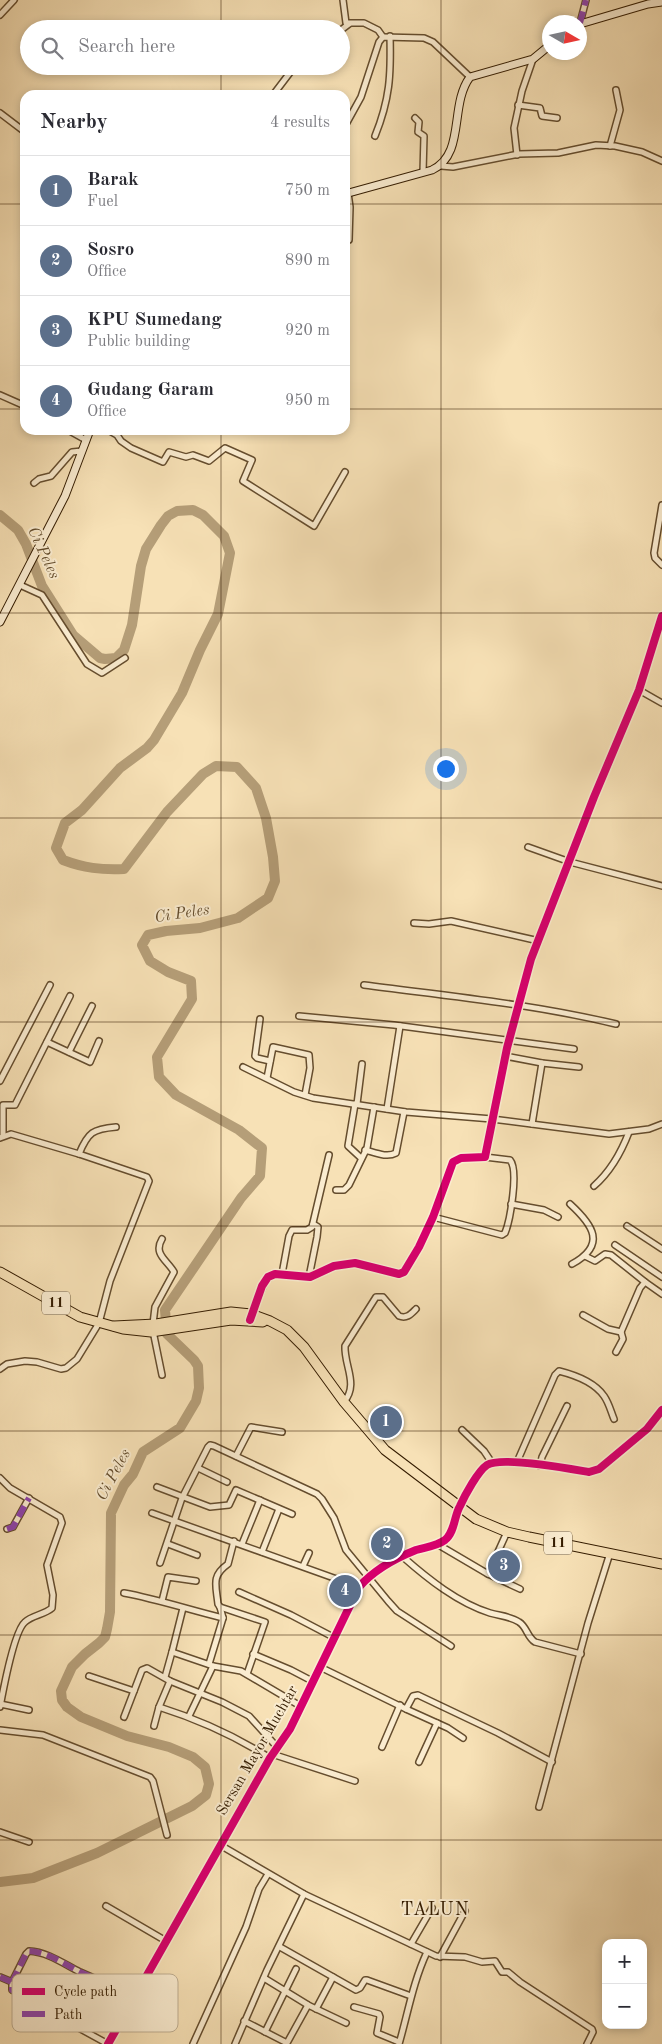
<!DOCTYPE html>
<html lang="en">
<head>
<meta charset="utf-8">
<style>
	:root { --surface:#fff; --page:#f2f2f3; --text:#2b2b33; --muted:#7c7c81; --line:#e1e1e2; --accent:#8f2418 }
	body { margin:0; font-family:"Old Standard TT",serif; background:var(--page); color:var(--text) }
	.controls { position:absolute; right:15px; bottom:15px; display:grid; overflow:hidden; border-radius:10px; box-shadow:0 2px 8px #0003 }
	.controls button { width:45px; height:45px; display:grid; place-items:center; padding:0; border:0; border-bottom:1px solid var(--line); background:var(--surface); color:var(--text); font:25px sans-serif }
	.compass { position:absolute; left:542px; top:15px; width:45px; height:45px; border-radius:50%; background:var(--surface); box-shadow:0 2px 8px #0003; rotate:99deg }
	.you { position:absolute; left:445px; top:768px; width:18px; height:18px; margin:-12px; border:4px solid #fff; border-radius:50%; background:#1a73e8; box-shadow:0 0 0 8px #1a73e833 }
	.badge { display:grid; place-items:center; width:32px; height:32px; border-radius:50%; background:var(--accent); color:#fff; font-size:16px; font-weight:700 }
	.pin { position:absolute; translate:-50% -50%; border:2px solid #fff; box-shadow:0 1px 5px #0006 }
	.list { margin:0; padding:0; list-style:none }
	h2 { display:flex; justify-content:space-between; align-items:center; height:65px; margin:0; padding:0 20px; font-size:21px }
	h2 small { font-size:16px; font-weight:400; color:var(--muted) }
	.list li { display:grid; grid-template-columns:32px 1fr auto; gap:15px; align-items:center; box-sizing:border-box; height:70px; padding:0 20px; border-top:1px solid var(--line) }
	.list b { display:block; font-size:19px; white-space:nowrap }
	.list p { margin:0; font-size:16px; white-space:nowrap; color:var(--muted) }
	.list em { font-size:16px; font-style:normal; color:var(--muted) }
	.icon { flex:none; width:28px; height:28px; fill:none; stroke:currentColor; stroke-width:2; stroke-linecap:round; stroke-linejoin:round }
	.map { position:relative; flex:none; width:662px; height:2044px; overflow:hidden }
	.search { position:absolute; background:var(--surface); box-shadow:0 2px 8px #0003; left:20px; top:20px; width:330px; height:55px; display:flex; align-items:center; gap:12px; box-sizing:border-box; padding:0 18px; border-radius:28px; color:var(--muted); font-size:19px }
	.panel { position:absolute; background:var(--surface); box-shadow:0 2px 8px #0003; left:20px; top:90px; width:330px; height:345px; border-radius:15px }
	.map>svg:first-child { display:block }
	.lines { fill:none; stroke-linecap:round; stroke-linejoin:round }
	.river { stroke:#b59e78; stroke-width:10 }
	.street-casing { stroke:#654d2e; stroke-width:8 }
	.secondary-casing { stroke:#341c00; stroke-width:9 }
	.highway-casing { stroke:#341c00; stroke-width:11 }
	.street { stroke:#faecd0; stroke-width:5 }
	.secondary { stroke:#faecd0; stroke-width:7 }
	.highway { stroke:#f7e1b6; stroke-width:9 }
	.quiet { stroke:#8e44ad; stroke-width:6; stroke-dasharray:12 6; stroke-linecap:butt }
	.cycleway-casing { stroke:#faecd0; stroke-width:11 }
	.cycleway { stroke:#d6006c; stroke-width:8 }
	.grid { fill:none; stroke:#341c00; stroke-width:1; stroke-opacity:0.55 }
	.labels { text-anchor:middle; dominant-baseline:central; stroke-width:4; stroke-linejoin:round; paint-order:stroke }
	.shield { fill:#faecd0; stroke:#6f5a3e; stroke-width:1 }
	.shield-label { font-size:14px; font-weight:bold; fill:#341c00 }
	.street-label { font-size:15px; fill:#341c00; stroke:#faecd0 }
	.water-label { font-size:16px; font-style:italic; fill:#614a2a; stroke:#faecd0 }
	.quarter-label { font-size:18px; letter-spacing:1px; fill:#341c00; stroke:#faecd0 }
	.key { fill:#faecd0; stroke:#bfae92; stroke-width:1 }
	.key-label { font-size:14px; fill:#341c00 }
</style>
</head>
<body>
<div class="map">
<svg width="662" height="2044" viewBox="0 0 662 2044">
	<rect width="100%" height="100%" fill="#f7e1b6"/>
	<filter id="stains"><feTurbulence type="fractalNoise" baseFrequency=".004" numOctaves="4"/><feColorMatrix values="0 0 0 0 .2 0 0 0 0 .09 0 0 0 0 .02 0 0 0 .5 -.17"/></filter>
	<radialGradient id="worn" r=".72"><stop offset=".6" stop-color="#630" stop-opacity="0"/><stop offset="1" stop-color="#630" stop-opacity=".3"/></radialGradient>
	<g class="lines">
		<path class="river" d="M 0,515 L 18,530 L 26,544 L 42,586 L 73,635 L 100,658 L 105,659 L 116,658 L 124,650 L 132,625 L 141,566 L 146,549 L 161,525 L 168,516 L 177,511 L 193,510 L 203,515 L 224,536 L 230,553 L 218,614 L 200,650 L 182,693 L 154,740 L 147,748 L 120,768 L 82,810 L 65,823 L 56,848 L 63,860 C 84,868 101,870 124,869 L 167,812 L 203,774 L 216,766 L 237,767 L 256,788 L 266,818 L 273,857 L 275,881 L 268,898 L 238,918 L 200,928 L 166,931 L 148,935 L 142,945 L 150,961 L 168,972 L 191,981 L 192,999 L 157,1057 L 159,1077 L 176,1095 L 239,1130 L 262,1148 L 260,1176 L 241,1198 L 165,1310 L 167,1334 L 194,1360 L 198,1366 L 199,1388 L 196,1401 L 180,1428 L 143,1452 L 133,1474 L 124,1485 L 111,1513 L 110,1612 L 107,1629 L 105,1637 L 99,1643 L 85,1654 L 72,1667 L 61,1691 L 62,1700 L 67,1707 L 81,1717 L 127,1736 L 169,1747 L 193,1757 L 205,1767 L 209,1784 L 206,1795 L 192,1806 L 97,1853 L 33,1878 L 0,1882"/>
		<g class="street-casing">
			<g id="street">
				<path d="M 343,0 L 346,23 L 364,23 L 378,30 L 383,37"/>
				<path d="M 0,15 L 14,0"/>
				<path d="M 580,23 L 586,0"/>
				<path d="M 341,30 L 349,24"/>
				<path d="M 273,95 L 295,66"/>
				<path d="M 518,105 L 540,108 L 542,116 L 557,118"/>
				<path d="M 0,113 L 25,132"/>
				<path d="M 415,118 L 419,122 L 418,132 L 424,136 L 423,172"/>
				<path d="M 345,126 L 361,97 L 379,42 L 383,37 L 424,38 L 433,42 L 470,77"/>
				<path d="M 375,136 C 390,99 391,75 390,36"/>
				<path d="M 610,146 L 620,110 L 616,90"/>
				<path d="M 517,155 L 514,128 L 522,91 L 533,59"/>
				<path d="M 441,166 L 453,167 L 519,154 L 558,153 L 596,145 L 615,146 L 642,152 L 662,161"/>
				<path d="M 348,193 L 350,207 L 349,240"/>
				<path d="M 0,395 L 25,406"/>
				<path d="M 68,430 L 86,440"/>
				<path d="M 108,430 L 117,435 L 121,441 L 131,448 L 163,462 L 169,452 L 186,457 L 193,455 L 209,461 L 225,448 L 252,460 L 243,481 L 314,526 L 345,472"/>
				<path d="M 34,483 L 39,479 L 51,476 L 72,452 L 82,451"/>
				<path d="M 662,505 L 654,553 L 655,558 L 662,565"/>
				<path d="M 20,585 L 42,595 L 87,664 L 102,673 L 125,658"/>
				<path d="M 639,690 L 662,703"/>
				<path d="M 528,847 L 570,862 L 662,886"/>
				<path d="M 414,923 L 429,924 L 451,921 L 539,941"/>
				<path d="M 364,985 C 448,996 533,1004 616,1024"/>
				<path d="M 299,1016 L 394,1025 L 574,1049"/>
				<path d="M 260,1019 L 255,1056 L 257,1058 L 270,1061"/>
				<path d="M 47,1042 L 90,1062 L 99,1041"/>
				<path d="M 69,1052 L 92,1006"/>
				<path d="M 505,1056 L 542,1063 L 579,1067"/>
				<path d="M 243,1067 L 294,1092 L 313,1098 L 406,1112 L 492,1119 L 609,1134 L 649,1129 L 662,1124"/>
				<path d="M 267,1078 L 273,1047 L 309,1055 L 310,1068 L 305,1095"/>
				<path d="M 0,1081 L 50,985"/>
				<path d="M 355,1104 L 348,1146 L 361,1158"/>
				<path d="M 357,1104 L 362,1064"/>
				<path d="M 387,1109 L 400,1026"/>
				<path d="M 532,1124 L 542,1063"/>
				<path d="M 3,1136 L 3,1105 L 15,1105 L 70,996"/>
				<path d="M 0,1138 L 11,1134 L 79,1154 L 147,1177 L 149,1181 L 110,1281 L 99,1323 L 77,1359 L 66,1368 L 61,1369 L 37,1362 L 25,1361 L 7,1364 L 0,1369"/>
				<path d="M 365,1150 C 376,1153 387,1158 396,1153 L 404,1112"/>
				<path d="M 79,1154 C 88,1132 93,1129 116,1127"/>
				<path d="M 594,1186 C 611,1171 621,1153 629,1132"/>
				<path d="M 336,1190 L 344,1190 L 349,1185 L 367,1148 L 374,1107"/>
				<path d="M 511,1204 L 544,1210 L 558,1217"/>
				<path d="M 570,1204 C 593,1225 607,1245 572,1264"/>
				<path d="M 433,1217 L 502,1235 L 505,1233 C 510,1221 519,1170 510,1160 L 485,1157"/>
				<path d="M 627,1226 L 662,1249"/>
				<path d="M 615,1245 L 662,1277"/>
				<path d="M 585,1256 L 595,1261 L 605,1254 L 611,1255 L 645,1282"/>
				<path d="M 282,1274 L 289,1236 L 292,1230 L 307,1230 L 312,1227 L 329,1155"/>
				<path d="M 309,1277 L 317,1237 L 318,1227 L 313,1224"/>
				<path d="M 251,1315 L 266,1280 L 275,1274 L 310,1277 L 334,1266 L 355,1263 L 399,1274 L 404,1272 L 419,1247 L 433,1217 L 453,1162 L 461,1158 L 485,1157 L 507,1048 L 531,959 L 594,797 L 639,690 L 662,616"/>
				<path d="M 583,1315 L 608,1329 L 621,1332 L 640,1288 L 645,1282 L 662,1294"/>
				<path d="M 153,1324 L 155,1307 L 174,1272 C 167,1260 153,1254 162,1239"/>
				<path d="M 153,1331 L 162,1375"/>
				<path d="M 616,1352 L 623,1339 L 621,1332"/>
				<path d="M 344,1402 C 359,1384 344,1366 345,1346 L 376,1297 L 383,1297 L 399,1316 C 407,1319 411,1314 416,1309"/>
				<path d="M 462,1430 L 484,1451 L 492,1463"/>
				<path d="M 236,1456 L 251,1427 L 282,1432"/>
				<path d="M 517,1462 L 555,1375 L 559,1371 C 575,1375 595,1383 604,1396 C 609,1403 611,1412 614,1419"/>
				<path d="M 540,1466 L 542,1457 L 567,1406"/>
				<path d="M 198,1468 L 227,1482"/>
				<path d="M 0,1478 L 10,1488 L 60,1517 L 62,1523 L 47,1565 L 53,1595 L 52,1608 C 44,1615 32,1615 25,1622 C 14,1631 3,1691 0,1707"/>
				<path d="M 157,1487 L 210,1507 L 229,1505 L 236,1490 L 292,1514"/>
				<path d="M 152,1513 L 359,1587"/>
				<path d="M 7,1529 L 13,1527 L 29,1498"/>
				<path d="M 234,1541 L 228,1564 C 211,1576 216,1585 218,1604 L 220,1607 L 265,1622 L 247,1674"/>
				<path d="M 168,1544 L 197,1555"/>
				<path d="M 242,1544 L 260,1500"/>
				<path d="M 437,1544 L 488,1574 L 520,1589"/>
				<path d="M 262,1552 L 279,1509"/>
				<path d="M 403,1557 C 428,1579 458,1603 490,1613 C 500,1616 510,1616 519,1622 C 527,1627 527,1637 535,1642 L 581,1654"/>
				<path d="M 160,1563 L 182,1498 L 208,1447 L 210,1445 L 214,1446 L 317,1494 L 322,1499 L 334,1518 L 346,1550 L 388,1601 L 397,1611 L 451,1646"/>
				<path d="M 303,1566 L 309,1553"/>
				<path d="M 488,1574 L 507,1532"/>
				<path d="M 239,1592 L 291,1615 L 335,1638"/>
				<path d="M 124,1593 C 157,1599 190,1610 223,1618"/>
				<path d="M 162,1601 L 168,1577 L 196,1581"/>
				<path d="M 183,1608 L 172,1652 L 213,1666 L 241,1671 L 302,1707"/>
				<path d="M 253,1654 L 291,1670 L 314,1682"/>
				<path d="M 209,1664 L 223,1618 L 220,1607"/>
				<path d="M 320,1667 L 406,1709 L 413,1696 L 418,1695 L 498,1733 L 552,1762"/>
				<path d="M 89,1676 L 134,1691"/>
				<path d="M 165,1677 L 172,1652"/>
				<path d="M 0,1704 L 29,1710"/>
				<path d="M 159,1707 C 197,1719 235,1736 270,1758"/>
				<path d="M 406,1709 L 448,1728 L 463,1738"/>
				<path d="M 189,1716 L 213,1666"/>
				<path d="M 124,1717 L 142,1670 L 147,1668 L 170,1681 L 222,1702 L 249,1716 L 277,1747"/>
				<path d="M 154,1726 L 159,1707 L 170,1681"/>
				<path d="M 0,1730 L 43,1735 L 150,1777 L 153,1781 L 167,1835"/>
				<path d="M 382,1747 L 400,1705"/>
				<path d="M 272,1754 L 355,1781"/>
				<path d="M 419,1762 L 437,1723"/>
				<path d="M 539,1807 L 588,1623 L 610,1553"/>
				<path d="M 0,1832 L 29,1842"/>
				<path d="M 220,1845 L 304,1894 L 436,1956 L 465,1957 L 482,1962 L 495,1961 L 502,1972 L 508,1972 L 520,1982 L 592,2029 L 593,2032 L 587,2044"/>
				<path d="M 106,1906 L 166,1941"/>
				<path d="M 411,1944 L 432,1908"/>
				<path d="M 280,1947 L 356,1990 L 360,1988 L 365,1980 L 367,1980 L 411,1996"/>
				<path d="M 440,1957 L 465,1911"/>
				<path d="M 0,1977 L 12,1982 L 12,1990 L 23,1995 L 70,2006 L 120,2023"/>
				<path d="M 264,1978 L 308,2005 L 346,2023"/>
				<path d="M 12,1982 L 26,1954 L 29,1951 C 48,1952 64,1964 80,1972 C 98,1980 117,1988 136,1995"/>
				<path d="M 354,2007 L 379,2014 L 380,2017 L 377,2033 L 399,2042"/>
				<path d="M 316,2009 L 333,1977"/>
				<path d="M 66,2021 L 108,2044"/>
				<path d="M 244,2021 L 287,2043 L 308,2005"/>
				<path d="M 265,2032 L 296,1969"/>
				<path d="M 193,2044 L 246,1927 L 259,1889 L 268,1874"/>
				<path d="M 235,2044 L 267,1970 L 304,1894"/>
				<path d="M 399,2044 C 408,2013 413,1982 427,1952"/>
			</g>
		</g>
		<g class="secondary-casing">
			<g id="secondary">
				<path d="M 580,24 L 648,4 L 662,2"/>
				<path d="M 345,194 L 432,170 C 466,154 449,105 470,77 L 533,59 L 550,45"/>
				<path d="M 0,622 L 65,496 L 90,430"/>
				<path d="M 108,2044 L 270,1758 L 290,1729 L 359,1587 C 373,1571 396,1558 416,1550 C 426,1547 437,1546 445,1540 C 455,1532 454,1516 460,1506 C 465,1495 478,1471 487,1465 C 501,1456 571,1469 589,1472 L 599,1469 L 647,1429 L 662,1410"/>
			</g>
		</g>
		<g class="highway-casing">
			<g id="highway">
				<path d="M 0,1272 L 80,1317 L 123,1329 L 151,1332 L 231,1320 L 263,1322"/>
				<path d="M 114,1326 L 156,1324 L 231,1312 L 251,1314 L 270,1321 L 287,1330 L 304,1347 L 344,1402 L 385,1450 L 476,1519 L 507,1532 L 529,1537 L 662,1564"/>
			</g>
		</g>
		<use href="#street" class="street"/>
		<use href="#secondary" class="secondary"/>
		<use href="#highway" class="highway"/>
		<g class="quiet">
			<path d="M 580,23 L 586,0"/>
			<path d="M 7,1529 L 13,1527 L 29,1498"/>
			<path d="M 0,1977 L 12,1982 L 12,1990 L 23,1995 L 70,2006 L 120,2023"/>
			<path d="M 12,1982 L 26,1954 L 29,1951 C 48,1952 64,1964 80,1972 C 98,1980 117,1988 136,1995"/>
		</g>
		<g class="cycleway-casing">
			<g id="cycleway">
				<path d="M 250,1320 L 262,1286 L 268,1277 L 275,1274 L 310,1277 L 334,1266 L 355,1263 L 399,1274 L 404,1272 L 419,1247 L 433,1217 L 453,1162 L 461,1158 L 485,1157 L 507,1048 L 531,959 L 594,797 L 639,690 L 662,616"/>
				<path d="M 108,2044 L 270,1758 L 290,1729 L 359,1587 C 373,1571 396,1558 416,1550 C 426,1547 437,1546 445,1540 C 455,1532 454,1516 460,1506 C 465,1495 478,1471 487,1465 C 501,1456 571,1469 589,1472 L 599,1469 L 647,1429 L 662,1410"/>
			</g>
		</g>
		<use href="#cycleway" class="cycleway"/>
	</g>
	<path class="grid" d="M 221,0 L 221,29M 441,0 L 441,2044M 221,66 L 221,95M 0,204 L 25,204M 345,204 L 662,204M 0,409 L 25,409M 345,409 L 662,409M 221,430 L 221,2044M 0,613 L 662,613M 0,818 L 662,818M 0,1022 L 662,1022M 0,1226 L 662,1226M 0,1431 L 662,1431M 0,1635 L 662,1635M 0,1840 L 662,1840"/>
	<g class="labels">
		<g class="shield">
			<rect x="42" y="1291.5" width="28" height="23" rx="4"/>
			<rect x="544" y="1531.5" width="28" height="23" rx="4"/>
		</g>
		<g class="shield-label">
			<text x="56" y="1303">11</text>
			<text x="558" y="1543">11</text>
		</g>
		<g class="street-label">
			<text transform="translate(258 1751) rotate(-60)">Sersan Mayor Muchtar</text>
		</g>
		<g class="water-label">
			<text transform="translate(43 553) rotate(65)">Ci Peles</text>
			<text transform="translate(182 914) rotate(-9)">Ci Peles</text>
			<text transform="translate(114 1475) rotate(-62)">Ci Peles</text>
		</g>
		<g class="quarter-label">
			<text x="435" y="1910">TALUN</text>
		</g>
	</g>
	<rect x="12" y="1974" width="166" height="58" rx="8" class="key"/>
	<rect x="22" y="1988" width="23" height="7" fill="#d6006c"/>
	<rect x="22" y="2011" width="23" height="6" fill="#8e44ad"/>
	<g class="key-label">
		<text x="54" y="1996">Cycle path</text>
		<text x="54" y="2019">Path</text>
	</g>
	<rect width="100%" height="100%" filter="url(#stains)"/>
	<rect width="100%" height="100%" fill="url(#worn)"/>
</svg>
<div class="controls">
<button>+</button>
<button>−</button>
</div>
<svg class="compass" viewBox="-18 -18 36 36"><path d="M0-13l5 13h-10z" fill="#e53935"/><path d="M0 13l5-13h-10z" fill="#7c7c81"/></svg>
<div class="you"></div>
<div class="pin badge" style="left:386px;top:1422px;background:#5c6f8a">1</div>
<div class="pin badge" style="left:387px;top:1544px;background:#5c6f8a">2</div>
<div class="pin badge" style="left:504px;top:1566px;background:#5c6f8a">3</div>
<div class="pin badge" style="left:345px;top:1591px;background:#5c6f8a">4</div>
<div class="search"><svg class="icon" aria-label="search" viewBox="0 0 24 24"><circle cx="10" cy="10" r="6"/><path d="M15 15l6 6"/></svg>Search here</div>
<section class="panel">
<h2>Nearby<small>4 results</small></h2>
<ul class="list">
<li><span class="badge" style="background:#5c6f8a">1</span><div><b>Barak</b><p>Fuel</p></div><em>750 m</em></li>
<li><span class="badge" style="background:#5c6f8a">2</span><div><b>Sosro</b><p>Office</p></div><em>890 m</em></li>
<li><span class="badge" style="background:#5c6f8a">3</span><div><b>KPU Sumedang</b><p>Public building</p></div><em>920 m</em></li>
<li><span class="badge" style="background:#5c6f8a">4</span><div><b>Gudang Garam</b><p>Office</p></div><em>950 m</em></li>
</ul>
</section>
</div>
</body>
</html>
